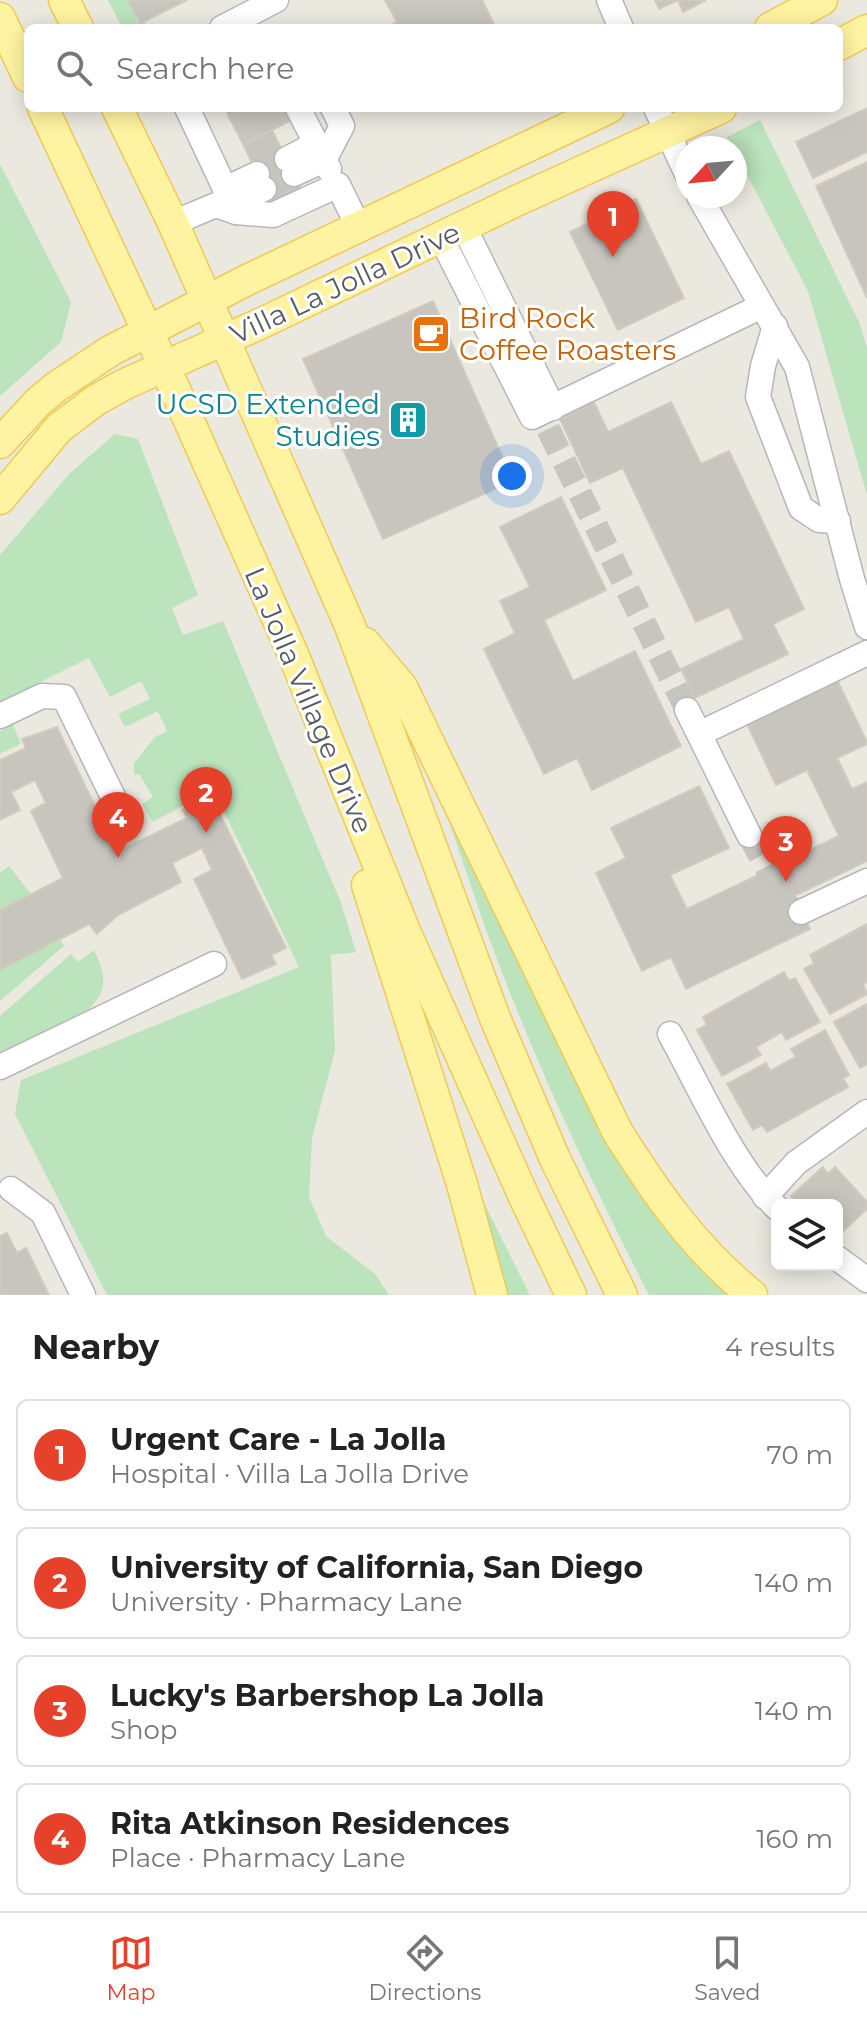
<!DOCTYPE html>
<html lang="en">
<head>
<meta charset="utf-8">
<style>
	:root { --surface:#fff; --page:#f6f6f6; --text:#222; --muted:#767676; --line:#e0e0e0; --accent:#e6412a }
	body { margin:0; font-family:Montserrat,sans-serif; background:var(--page); color:var(--text) }
	.controls { position:absolute; right:24px; bottom:24px; display:grid; overflow:hidden; border-radius:12px; box-shadow:0 4px 20px #0003 }
	.controls button { width:72px; height:72px; display:grid; place-items:center; padding:0; border:0; border-bottom:2px solid var(--line); background:var(--surface); color:var(--text); font:40px sans-serif }
	.compass { position:absolute; left:675px; top:136px; width:72px; height:72px; border-radius:50%; background:var(--surface); box-shadow:0 4px 20px #0003; rotate:244deg }
	.you { position:absolute; left:512px; top:476px; width:28px; height:28px; margin:-20px; border:6px solid #fff; border-radius:50%; background:#1a73e8; box-shadow:0 0 0 12px #1a73e833 }
	.badge { display:grid; place-items:center; width:52px; height:52px; border-radius:50%; background:var(--accent); color:#fff; font-size:26px; font-weight:700 }
	.pin { position:absolute; translate:-50% -66px; filter:drop-shadow(0 2px 4px #0008) }
	.pin::after { content:''; position:absolute; top:42px; width:28px; height:24px; background:inherit; clip-path:polygon(0 0,100% 0,50% 100%) }
	.list { margin:0; padding:0; list-style:none }
	h2 { display:flex; justify-content:space-between; align-items:center; height:104px; margin:0; padding:0 32px; font-size:34px }
	h2 small { font-size:26px; font-weight:400; color:var(--muted) }
	.list li { display:grid; grid-template-columns:52px 1fr auto; gap:24px; align-items:center; box-sizing:border-box; height:112px; margin:0 16px 16px; padding:0 16px; border:2px solid var(--line); border-radius:12px }
	.list b { display:block; font-size:30px; white-space:nowrap }
	.list p { margin:0; font-size:26px; white-space:nowrap; color:var(--muted) }
	.list em { font-size:26px; font-style:normal; color:var(--muted) }
	.icon { flex:none; width:44px; height:44px; fill:none; stroke:currentColor; stroke-width:2; stroke-linecap:round; stroke-linejoin:round }
	.map { position:relative; flex:none; width:867px; height:1295px; overflow:hidden }
	.search { position:absolute; background:var(--surface); box-shadow:0 4px 20px #0003; left:24px; right:24px; top:24px; height:88px; display:flex; align-items:center; gap:20px; box-sizing:border-box; padding:0 28px; border-radius:12px; color:var(--muted); font-size:30px }
	.sheet { height:616px; background:var(--surface) }
	nav { display:flex; justify-content:space-around; align-items:center; box-sizing:border-box; height:112px; border-top:2px solid var(--line); background:var(--surface); font-size:22px; color:var(--muted) }
	nav a { display:grid; justify-items:center; gap:4px }
	nav .on { color:var(--accent) }
	.map>svg:first-child { display:block }
	.green { fill:#bbe3bc }
	.building { fill:#c8c5be; stroke:#cfcbbd; stroke-width:2 }
	.lines { fill:none; stroke-linecap:round; stroke-linejoin:round }
	.minor-tunnel { stroke:#c6c6bf; stroke-width:24; stroke-dasharray:24 12; stroke-linecap:butt }
	.minor-casing { stroke:#b5b7bc; stroke-width:27 }
	.major-casing { stroke:#efca54; stroke-width:33 }
	.minor { stroke:#fff; stroke-width:24 }
	.major { stroke:#fef3a1; stroke-width:30 }
	.labels { text-anchor:middle; dominant-baseline:central; stroke-width:6; stroke-linejoin:round; paint-order:stroke }
	.street-label { font-size:28px; fill:#585b60; stroke:#fff }
	.food-label { font-size:28px; fill:#c56008; stroke:#fff; text-anchor:start }
	.culture-label { font-size:28px; fill:#0d838f; stroke:#fff; text-anchor:end }
</style>
</head>
<body>
<div class="map">
<svg width="867" height="1295" viewBox="0 0 867 1295">
	<rect width="100%" height="100%" fill="#ebe9df"/>
	<g class="green">
		<path d="M 108,0 L 127,0 L 138,21 L 146,23 L 145,28 L 122,28 Z"/>
		<path d="M 760,120 L 859,322 L 867,348 L 867,495 L 808,291 L 727,137 Z"/>
		<path d="M 0,164 L 71,302 L 61,342 L 0,396 Z"/>
		<path d="M 115,434 L 138,439 L 198,595 L 172,608 L 183,635 L 223,621 L 341,903 L 356,952 L 331,955 L 335,1051 L 312,1138 L 309,1197 L 326,1236 L 375,1274 L 389,1295 L 107,1295 L 15,1114 L 21,1080 L 299,967 L 213,789 L 153,822 L 142,804 L 153,797 L 139,774 L 134,775 L 134,763 L 155,737 L 167,731 L 158,711 L 125,727 L 118,714 L 150,699 L 141,681 L 110,697 L 89,658 L 0,702 L 0,555 L 70,473 Z"/>
		<path d="M 13,724 L 21,744 L 0,754 L 0,731 Z"/>
		<path d="M 438,788 L 589,1100 L 735,1295 L 649,1295 C 588,1176 531,1053 485,927 C 469,881 454,835 438,788 Z"/>
		<path d="M 9,866 L 31,894 L 5,907 L 18,933 L 45,948 L 61,940 L 64,946 L 0,1001 L 0,873 Z"/>
		<path d="M 94,950 C 107,978 109,991 84,1013 L 0,1052 L 0,1016 L 71,954 L 78,962 Z"/>
		<path d="M 439,1113 L 530,1295 L 493,1295 Z"/>
	</g>
	<g class="building">
		<path d="M 127,0 L 187,0 L 141,23 Z"/>
		<path d="M 385,0 L 482,0 L 496,28 L 386,28 L 397,22 Z"/>
		<path d="M 655,0 L 706,0 L 683,12 L 678,0 L 659,9 Z"/>
		<path d="M 225,108 L 248,108 L 229,117 Z"/>
		<path d="M 248,108 L 284,108 L 290,121 L 243,144 L 229,117 Z"/>
		<path d="M 867,108 L 867,152 L 813,178 L 796,142 Z"/>
		<path d="M 272,130 L 303,193 L 273,207 L 243,144 Z"/>
		<path d="M 867,162 L 867,298 L 816,186 Z"/>
		<path d="M 636,199 L 684,298 L 618,330 L 570,232 Z"/>
		<path d="M 433,301 L 513,481 L 383,539 L 303,359 Z"/>
		<path d="M 594,402 L 608,432 L 671,402 L 701,464 L 729,451 L 804,609 L 773,624 L 788,654 L 695,698 L 681,669 L 744,639 L 729,607 L 696,622 L 623,468 L 590,483 L 560,419 Z"/>
		<path d="M 561,497 L 606,590 L 544,620 L 573,681 L 635,651 L 681,746 L 592,790 L 577,758 L 544,774 L 484,649 L 515,633 L 500,601 L 530,587 L 500,527 Z"/>
		<path d="M 837,680 L 867,742 L 867,744 L 837,758 L 852,789 L 867,782 L 867,861 L 794,896 L 810,929 L 686,989 L 671,957 L 642,971 L 596,873 L 626,858 L 611,828 L 699,786 L 729,848 L 670,875 L 687,909 L 839,836 L 807,770 L 776,785 L 747,724 Z"/>
		<path d="M 57,727 L 117,852 L 187,818 L 183,810 L 211,796 L 286,948 L 271,955 L 276,964 L 242,979 L 194,879 L 212,870 L 202,848 L 172,863 L 181,882 L 118,915 L 97,934 L 89,924 L 0,970 L 0,910 L 63,878 L 31,811 L 46,803 L 35,780 L 11,792 L 20,810 L 0,820 L 0,760 L 26,748 L 22,739 Z"/>
		<path d="M 867,924 L 867,982 L 863,984 L 867,994 L 830,1014 L 804,969 L 814,963 L 810,955 Z"/>
		<path d="M 784,972 L 789,981 L 795,978 L 820,1022 L 786,1040 L 782,1032 L 756,1047 L 761,1055 L 722,1076 L 697,1030 L 707,1025 L 703,1017 Z"/>
		<path d="M 867,1004 L 867,1064 L 860,1068 L 834,1022 Z"/>
		<path d="M 825,1030 L 849,1075 L 843,1078 L 848,1087 L 767,1132 L 762,1125 L 753,1130 L 727,1084 L 766,1063 L 770,1071 L 796,1057 L 791,1049 Z"/>
		<path d="M 823,1167 L 828,1174 L 835,1167 L 867,1202 L 867,1209 L 840,1234 L 837,1232 L 837,1205 L 799,1205 L 791,1196 Z"/>
		<path d="M 7,1233 L 17,1253 L 26,1248 L 49,1295 L 0,1295 L 0,1236 Z"/>
	</g>
	<g class="lines">
		<g class="minor-tunnel">
			<path d="M 257,174 L 287,159"/>
			<path d="M 264,189 L 294,174"/>
			<path d="M 548,429 L 687,710"/>
			<path d="M 749,835 L 786,905 L 801,912"/>
		</g>
		<g class="minor-casing">
			<g id="minor">
				<path d="M 609,0 L 621,28"/>
				<path d="M 222,28 L 276,0"/>
				<path d="M 187,108 L 236,212"/>
				<path d="M 298,108 L 329,169"/>
				<path d="M 656,108 L 687,174"/>
				<path d="M 287,159 L 316,144"/>
				<path d="M 294,174 L 324,160 L 342,126 L 333,108"/>
				<path d="M 225,189 L 257,174"/>
				<path d="M 699,196 L 797,367 L 852,579 L 867,627"/>
				<path d="M 232,204 L 264,189"/>
				<path d="M 173,223 L 216,205 L 236,212 L 273,215 L 338,185 L 359,228"/>
				<path d="M 464,227 L 553,408"/>
				<path d="M 441,238 L 532,417 L 762,306"/>
				<path d="M 775,326 L 763,366 L 758,397 L 801,508 L 819,520 L 838,521"/>
				<path d="M 687,710 L 699,734"/>
				<path d="M 0,716 L 42,696 L 64,697 L 121,813"/>
				<path d="M 749,835 L 699,734 L 867,653"/>
				<path d="M 801,912 L 867,881"/>
				<path d="M 670,1034 C 700,1088 733,1165 777,1208"/>
				<path d="M 0,1067 L 214,964"/>
				<path d="M 11,1189 L 43,1213 L 83,1295"/>
				<path d="M 765,1197 L 796,1163 L 867,1112"/>
				<path d="M 837,1258 L 867,1280"/>
			</g>
		</g>
		<g class="major-casing">
			<g id="major">
				<path d="M 64,0 L 78,28"/>
				<path d="M 0,18 L 28,77"/>
				<path d="M 770,28 L 822,0"/>
				<path d="M 839,45 L 867,30"/>
				<path d="M 43,108 L 178,396 L 293,654 L 405,931 L 525,1199 L 571,1295"/>
				<path d="M 117,108 L 173,223 L 350,626 L 495,1018 L 555,1159 L 622,1295"/>
				<path d="M 0,443 L 38,402 L 56,387 L 110,351 L 245,281 L 609,108"/>
				<path d="M 0,499 L 59,428 L 96,400 L 125,384 L 264,322 L 516,201 L 721,108"/>
				<path d="M 365,643 L 402,687 L 617,1131 C 655,1192 695,1249 752,1295"/>
				<path d="M 367,885 L 462,1184 L 492,1295"/>
			</g>
		</g>
		<use href="#minor" class="minor"/>
		<use href="#major" class="major"/>
	</g>
	<defs>
		<g id="cafe-square" transform="scale(2)"><rect x="-9" y="-9" width="18" height="18" rx="4" fill="#e8710a" stroke="#fff"/><path d="M-5.5-4.5H6V0H3Q3 3.5 0 3.5H-2.5Q-5.5 3.5-5.5 0ZM3-3.2v2h1.7v-2ZM-6 4.5H4V6H-6Z" fill="#fff"/></g>
		<g id="building-square" transform="scale(2)"><rect x="-9" y="-9" width="18" height="18" rx="4" fill="#0f9aa8" stroke="#fff"/><path d="M-4-6H4V6H1V3H-1V6H-4ZM-2.5-4.3h1.7v1.8h-1.7ZM.8-4.3h1.7v1.8H.8ZM-2.5-1h1.7V.8h-1.7ZM.8-1h1.7V.8H.8Z" fill="#fff"/></g>
	</defs>
	<g fill-rule="evenodd">
		<use href="#cafe-square" x="431" y="334"/>
		<use href="#building-square" x="408" y="420"/>
	</g>
	<g class="labels">
		<g class="street-label">
			<text transform="translate(345 283) rotate(-25)">Villa La Jolla Drive</text>
			<text transform="translate(309 700) rotate(67)">La Jolla Village Drive</text>
		</g>
		<g class="food-label">
			<text x="459" y="318">Bird Rock<tspan x="459" dy="32">Coffee Roasters</tspan></text>
		</g>
		<g class="culture-label">
			<text x="380" y="404">UCSD Extended<tspan x="380" dy="32">Studies</tspan></text>
		</g>
	</g>
</svg>
<div class="controls">
<button><svg class="icon" aria-label="layers" viewBox="0 0 24 24"><path d="M12 4l9 5-9 5-9-5zM3 14l9 5 9-5"/></svg></button>
</div>
<svg class="compass" viewBox="-18 -18 36 36"><path d="M0-13l5 13h-10z" fill="#e53935"/><path d="M0 13l5-13h-10z" fill="#767676"/></svg>
<div class="you"></div>
<div class="pin badge" style="left:613px;top:257px">1</div>
<div class="pin badge" style="left:206px;top:833px">2</div>
<div class="pin badge" style="left:786px;top:882px">3</div>
<div class="pin badge" style="left:118px;top:858px">4</div>
<div class="search"><svg class="icon" aria-label="search" viewBox="0 0 24 24"><circle cx="10" cy="10" r="6"/><path d="M15 15l6 6"/></svg>Search here</div>
</div>
<section class="sheet">
<h2>Nearby<small>4 results</small></h2>
<ul class="list">
<li><span class="badge">1</span><div><b>Urgent Care - La Jolla</b><p>Hospital · Villa La Jolla Drive</p></div><em>70 m</em></li>
<li><span class="badge">2</span><div><b>University of California, San Diego</b><p>University · Pharmacy Lane</p></div><em>140 m</em></li>
<li><span class="badge">3</span><div><b>Lucky's Barbershop La Jolla</b><p>Shop</p></div><em>140 m</em></li>
<li><span class="badge">4</span><div><b>Rita Atkinson Residences</b><p>Place · Pharmacy Lane</p></div><em>160 m</em></li>
</ul>
</section>
<nav>
<a class="on"><svg class="icon" aria-label="map" viewBox="0 0 24 24"><path d="M3 6l6-2 6 2 6-2v14l-6 2-6-2-6 2zM9 4v14M15 6v14"/></svg>Map</a>
<a><svg class="icon" aria-label="directions" viewBox="0 0 24 24"><path d="M12 3l9 9-9 9-9-9zM9 14v-3h6M13 9l2 2-2 2"/></svg>Directions</a>
<a><svg class="icon" aria-label="saved" viewBox="0 0 24 24"><path d="M7 4h10v16l-5-4-5 4z"/></svg>Saved</a>
</nav>
</body>
</html>
